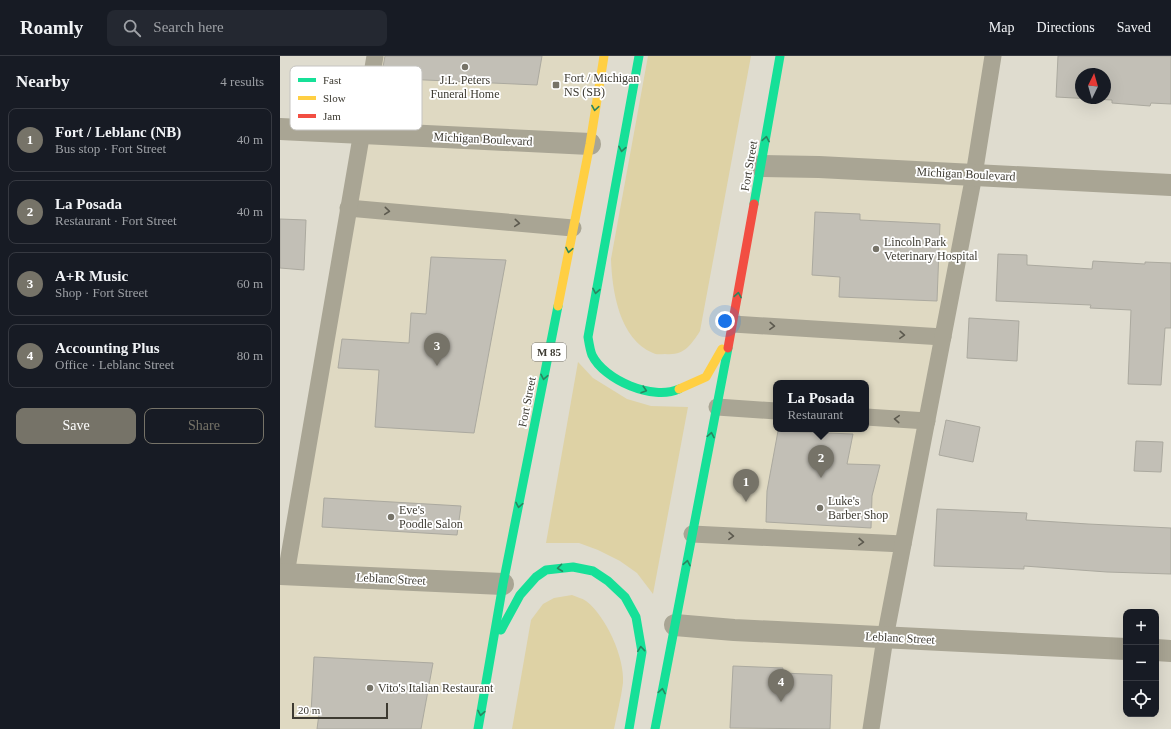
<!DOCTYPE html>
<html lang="en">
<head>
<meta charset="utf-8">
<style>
	:root { --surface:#171b24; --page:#242831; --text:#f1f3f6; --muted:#9ea1a6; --line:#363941; --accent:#767368 }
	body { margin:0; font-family:"Times New Roman",serif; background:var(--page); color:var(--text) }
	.controls { position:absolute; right:12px; bottom:12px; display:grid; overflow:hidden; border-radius:8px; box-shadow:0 4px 16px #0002 }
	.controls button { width:36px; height:36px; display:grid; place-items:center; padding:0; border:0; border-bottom:1px solid var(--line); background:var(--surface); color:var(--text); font:20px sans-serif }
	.compass { position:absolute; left:795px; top:12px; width:36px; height:36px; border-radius:50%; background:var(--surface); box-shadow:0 4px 16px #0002; rotate:5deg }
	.scale { position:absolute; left:12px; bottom:10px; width:96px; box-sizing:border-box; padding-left:4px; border:2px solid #3d3a31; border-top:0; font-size:11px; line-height:14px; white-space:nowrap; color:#3d3a31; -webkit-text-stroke:3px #fff; paint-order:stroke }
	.you { position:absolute; left:445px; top:265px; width:14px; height:14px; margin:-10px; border:3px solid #fff; border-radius:50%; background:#1a73e8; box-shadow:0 0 0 6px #1a73e833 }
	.badge { display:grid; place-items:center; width:26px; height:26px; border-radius:50%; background:var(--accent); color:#fff; font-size:13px; font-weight:700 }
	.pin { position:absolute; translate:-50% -33px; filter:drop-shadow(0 1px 2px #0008) }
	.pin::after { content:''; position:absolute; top:21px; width:14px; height:12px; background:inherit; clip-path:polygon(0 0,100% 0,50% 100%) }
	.popup { position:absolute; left:493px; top:324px; width:96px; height:52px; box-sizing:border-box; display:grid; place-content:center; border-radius:8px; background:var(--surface); filter:drop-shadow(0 1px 3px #0005); font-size:13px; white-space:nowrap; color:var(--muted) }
	.popup b { font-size:15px; color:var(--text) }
	.popup::after { content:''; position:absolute; left:50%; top:100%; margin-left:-8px; border:8px solid transparent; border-top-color:var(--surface) }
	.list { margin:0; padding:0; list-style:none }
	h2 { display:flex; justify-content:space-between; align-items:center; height:52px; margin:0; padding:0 16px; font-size:17px }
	h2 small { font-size:13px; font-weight:400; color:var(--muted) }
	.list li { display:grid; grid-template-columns:26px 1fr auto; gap:12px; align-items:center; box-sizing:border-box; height:64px; margin:0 8px 8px; padding:0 8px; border:1px solid var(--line); border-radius:8px }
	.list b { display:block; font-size:15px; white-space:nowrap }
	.list p { margin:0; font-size:13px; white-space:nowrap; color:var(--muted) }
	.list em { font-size:13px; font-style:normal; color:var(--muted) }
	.actions { display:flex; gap:8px; padding:12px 16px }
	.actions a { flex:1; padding:9px 0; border:1px solid var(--accent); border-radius:8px; text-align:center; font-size:14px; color:var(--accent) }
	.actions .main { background:var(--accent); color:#fff }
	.icon { flex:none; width:22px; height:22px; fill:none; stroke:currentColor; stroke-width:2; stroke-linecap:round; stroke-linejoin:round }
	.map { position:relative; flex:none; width:891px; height:673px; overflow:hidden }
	header { display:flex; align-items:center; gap:24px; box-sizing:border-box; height:56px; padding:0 20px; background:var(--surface); border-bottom:1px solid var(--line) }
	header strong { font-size:19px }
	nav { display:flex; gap:22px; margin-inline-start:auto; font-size:14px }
	.search { width:280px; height:36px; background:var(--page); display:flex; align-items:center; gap:10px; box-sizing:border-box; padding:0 14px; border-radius:8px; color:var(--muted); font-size:15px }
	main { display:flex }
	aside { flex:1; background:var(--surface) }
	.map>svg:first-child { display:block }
	.built { fill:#dfd9c2; fill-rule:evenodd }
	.green { fill:#ded2a5 }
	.building { fill:#c2bfb6; stroke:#aba99f; fill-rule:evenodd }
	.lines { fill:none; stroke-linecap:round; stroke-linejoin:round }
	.lane { stroke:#a9a594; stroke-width:17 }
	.street { stroke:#a9a594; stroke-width:22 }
	.fast { stroke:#16e098; stroke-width:9 }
	.slow { stroke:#ffcf43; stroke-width:9 }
	.jam { stroke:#f24e42; stroke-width:9 }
	.oneway { stroke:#2b855f }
	.oneway2 { stroke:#5d5a4f }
	.poi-dot { fill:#767368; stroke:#fff; stroke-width:1.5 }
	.labels { text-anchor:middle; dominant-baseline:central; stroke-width:3.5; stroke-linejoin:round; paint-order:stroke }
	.shield { fill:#fff; stroke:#77756f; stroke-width:1 }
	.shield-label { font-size:11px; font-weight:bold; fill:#3d3a31 }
	.poi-label { font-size:12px; fill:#3d3a31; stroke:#fff; text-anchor:start }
	.street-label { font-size:12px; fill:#3d3a31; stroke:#fff }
	.key { fill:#fff; stroke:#c5c4c1; stroke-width:1 }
	.key-label { font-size:11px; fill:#3d3a31 }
</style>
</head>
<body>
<header>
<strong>Roamly</strong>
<div class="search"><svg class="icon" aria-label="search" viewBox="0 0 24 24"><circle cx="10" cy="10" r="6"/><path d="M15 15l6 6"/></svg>Search here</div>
<nav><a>Map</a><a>Directions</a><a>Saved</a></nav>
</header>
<main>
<aside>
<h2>Nearby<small>4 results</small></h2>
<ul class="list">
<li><span class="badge">1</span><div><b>Fort / Leblanc (NB)</b><p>Bus stop · Fort Street</p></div><em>40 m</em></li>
<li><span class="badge">2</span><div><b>La Posada</b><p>Restaurant · Fort Street</p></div><em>40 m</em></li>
<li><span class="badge">3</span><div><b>A+R Music</b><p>Shop · Fort Street</p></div><em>60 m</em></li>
<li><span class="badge">4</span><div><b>Accounting Plus</b><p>Office · Leblanc Street</p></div><em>80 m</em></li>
</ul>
<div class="actions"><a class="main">Save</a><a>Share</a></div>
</aside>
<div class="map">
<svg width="891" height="673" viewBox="0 0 891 673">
	<rect width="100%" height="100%" fill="#dfdccf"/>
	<g class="built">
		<path d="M 95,0 L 324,0 L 198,673 L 0,673 L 0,518 Z"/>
		<path d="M 500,0 L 713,0 L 591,673 L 376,673 ZM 496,327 L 586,327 L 586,373 L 496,373 Z"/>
	</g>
	<g class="green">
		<path d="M 368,0 L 471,0 L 420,275 C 411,289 404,300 385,298 C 381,298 376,299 373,297 C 339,283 332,234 331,203 Z"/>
		<path d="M 298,306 L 313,322 L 347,343 L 371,350 L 408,351 L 373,538 L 357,517 L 340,505 L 318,494 L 299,487 L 266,487 Z"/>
		<path d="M 292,539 C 296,541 302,542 306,545 C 326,560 345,602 343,627 C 341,642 337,658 334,673 L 232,673 L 251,564 L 263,548 L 274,542 Z"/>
	</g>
	<g class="building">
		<path d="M 105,0 L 262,0 L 257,29 L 101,22 Z"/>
		<path d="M 778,0 L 891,0 L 891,48 L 871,47 L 870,50 L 832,47 L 832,44 L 776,41 ZM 801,18 L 825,18 L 825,42 L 801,42 Z"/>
		<path d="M 535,156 L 580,158 L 580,164 L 660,168 L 657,245 L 559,241 L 560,221 L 532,219 Z"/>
		<path d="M 0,163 L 26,164 L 24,214 L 0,212 Z"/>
		<path d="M 718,198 L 747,199 L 747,209 L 812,213 L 813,205 L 865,208 L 865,206 L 891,207 L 891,272 L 885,272 L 881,329 L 848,328 L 851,254 L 810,252 L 811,249 L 716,245 Z"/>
		<path d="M 151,201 L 226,204 L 194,377 L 95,371 L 99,314 L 58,312 L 62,283 L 129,287 L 131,257 L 146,258 Z"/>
		<path d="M 689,262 L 739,265 L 737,305 L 687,302 Z"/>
		<path d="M 666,364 L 700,371 L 693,406 L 659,399 Z"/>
		<path d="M 498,375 L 573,378 L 567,408 L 600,409 L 592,440 L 591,472 L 486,466 L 487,435 Z"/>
		<path d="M 856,385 L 883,386 L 881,416 L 854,415 Z"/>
		<path d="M 44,442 L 181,450 L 177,479 L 42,471 Z"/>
		<path d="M 657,453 L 747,457 L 746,464 L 808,468 L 891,472 L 891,518 L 827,516 L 744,510 L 744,513 L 654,510 Z"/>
		<path d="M 34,601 L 153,607 L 141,673 L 37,673 L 39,658 L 31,657 Z"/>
		<path d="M 453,610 L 503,612 L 502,617 L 552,619 L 550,673 L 450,672 Z"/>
	</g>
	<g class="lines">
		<g class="lane">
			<path d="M 68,152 L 293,172"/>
			<path d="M 453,268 L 663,281"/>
			<path d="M 437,351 L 496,355"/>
			<path d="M 586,361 L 647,365"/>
			<path d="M 412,478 L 623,488"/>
			<path d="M 6,518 L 95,0"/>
			<path d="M 591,673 L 605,582 L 694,119 L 713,0"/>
		</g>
		<g class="street">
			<path d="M 0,73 L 310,88"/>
			<path d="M 481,110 L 539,111 L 891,129"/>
			<path d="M 0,518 L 223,528"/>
			<path d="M 395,569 L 454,574 L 846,593"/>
			<path d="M 876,594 L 891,595"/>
		</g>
		<g class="fast">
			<path d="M 359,0 L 308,281 C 309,287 310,294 312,299 C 324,324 373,345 399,333"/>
			<path d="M 474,148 L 500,0"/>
			<path d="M 221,574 L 240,539 L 256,521 L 266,514 L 293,511 L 313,515 L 328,525 L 345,541 L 356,561 L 362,596 L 349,673"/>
			<path d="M 198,673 L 223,528 L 278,250"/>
			<path d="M 375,673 L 448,292"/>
		</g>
		<g class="slow">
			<path d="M 278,250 L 310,88 L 324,0"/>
			<path d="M 399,333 L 426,321 L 442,293"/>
		</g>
		<path class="jam" d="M 448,292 L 474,148"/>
	</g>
	<defs><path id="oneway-chevron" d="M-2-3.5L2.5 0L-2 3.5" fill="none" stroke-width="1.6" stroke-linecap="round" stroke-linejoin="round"/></defs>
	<g class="oneway">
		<use href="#oneway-chevron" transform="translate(315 52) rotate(99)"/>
		<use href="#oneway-chevron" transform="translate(486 83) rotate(-80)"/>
		<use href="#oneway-chevron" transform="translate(342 93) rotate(100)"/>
		<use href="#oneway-chevron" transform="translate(289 194) rotate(101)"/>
		<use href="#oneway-chevron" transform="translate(316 235) rotate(100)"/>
		<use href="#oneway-chevron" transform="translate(458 239) rotate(-80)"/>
		<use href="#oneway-chevron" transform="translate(264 321) rotate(101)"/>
		<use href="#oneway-chevron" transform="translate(364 334) rotate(17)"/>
		<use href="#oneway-chevron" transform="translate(431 379) rotate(-79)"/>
		<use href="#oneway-chevron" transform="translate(239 449) rotate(101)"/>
		<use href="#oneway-chevron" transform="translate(407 507) rotate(-79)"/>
		<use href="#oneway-chevron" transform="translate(280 512) rotate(173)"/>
		<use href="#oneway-chevron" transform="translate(361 593) rotate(-96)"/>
		<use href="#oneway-chevron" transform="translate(382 635) rotate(-80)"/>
		<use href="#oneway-chevron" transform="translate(201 657) rotate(100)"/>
	</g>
	<g class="oneway2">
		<use href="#oneway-chevron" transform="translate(107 155) rotate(5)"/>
		<use href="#oneway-chevron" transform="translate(237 167) rotate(5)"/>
		<use href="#oneway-chevron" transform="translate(492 270) rotate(3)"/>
		<use href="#oneway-chevron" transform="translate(622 279) rotate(4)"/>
		<use href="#oneway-chevron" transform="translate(617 363) rotate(-176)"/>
		<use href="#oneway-chevron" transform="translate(451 480) rotate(3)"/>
		<use href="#oneway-chevron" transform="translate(581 486) rotate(3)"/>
	</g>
	<g class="poi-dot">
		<circle cx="185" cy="11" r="4"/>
		<rect x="272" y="25" width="8" height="8" rx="2"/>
		<circle cx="596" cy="193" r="4"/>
		<circle cx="540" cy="452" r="4"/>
		<circle cx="111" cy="461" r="4"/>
		<circle cx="90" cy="632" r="4"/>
	</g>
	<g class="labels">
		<rect class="shield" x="252" y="287" width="34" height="18" rx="3"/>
		<g class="shield-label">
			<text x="269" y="296">M 85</text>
		</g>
		<g class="poi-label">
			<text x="284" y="22">Fort / Michigan<tspan x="284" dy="14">NS (SB)</tspan></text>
			<text x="185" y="24" text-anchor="middle">J.L. Peters<tspan x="185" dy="14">Funeral Home</tspan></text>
			<text x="604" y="186">Lincoln Park<tspan x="604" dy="14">Veterinary Hospital</tspan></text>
			<text x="548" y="445">Luke's<tspan x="548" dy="14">Barber Shop</tspan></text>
			<text x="119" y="454">Eve's<tspan x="119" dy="14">Poodle Salon</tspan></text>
			<text x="98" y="632">Vito's Italian Restaurant</text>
		</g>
		<g class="street-label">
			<text transform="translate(203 83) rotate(3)">Michigan Boulevard</text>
			<text transform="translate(469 110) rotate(-80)">Fort Street</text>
			<text transform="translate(686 118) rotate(3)">Michigan Boulevard</text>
			<text transform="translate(247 346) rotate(-79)">Fort Street</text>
			<text transform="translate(111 523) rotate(3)">Leblanc Street</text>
			<text transform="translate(620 582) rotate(3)">Leblanc Street</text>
		</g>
	</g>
	<rect x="10" y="10" width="132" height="64" rx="6" class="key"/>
	<rect x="18" y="22" width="18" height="4" fill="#16e098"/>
	<rect x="18" y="40" width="18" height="4" fill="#ffcf43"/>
	<rect x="18" y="58" width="18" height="4" fill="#f24e42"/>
	<g class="key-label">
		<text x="43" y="28">Fast</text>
		<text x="43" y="46">Slow</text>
		<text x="43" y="64">Jam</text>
	</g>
</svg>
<div class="controls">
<button>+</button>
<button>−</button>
<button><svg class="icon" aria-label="locate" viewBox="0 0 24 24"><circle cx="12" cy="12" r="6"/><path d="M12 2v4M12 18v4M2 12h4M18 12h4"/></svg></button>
</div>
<svg class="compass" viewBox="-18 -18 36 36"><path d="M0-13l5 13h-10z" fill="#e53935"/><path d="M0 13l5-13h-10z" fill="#9ea1a6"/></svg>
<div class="scale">20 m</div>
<div class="you"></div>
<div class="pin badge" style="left:466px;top:446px">1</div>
<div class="pin badge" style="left:541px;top:422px">2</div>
<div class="popup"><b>La Posada</b>Restaurant</div>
<div class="pin badge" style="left:157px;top:310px">3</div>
<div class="pin badge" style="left:501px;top:646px">4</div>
</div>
</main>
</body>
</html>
